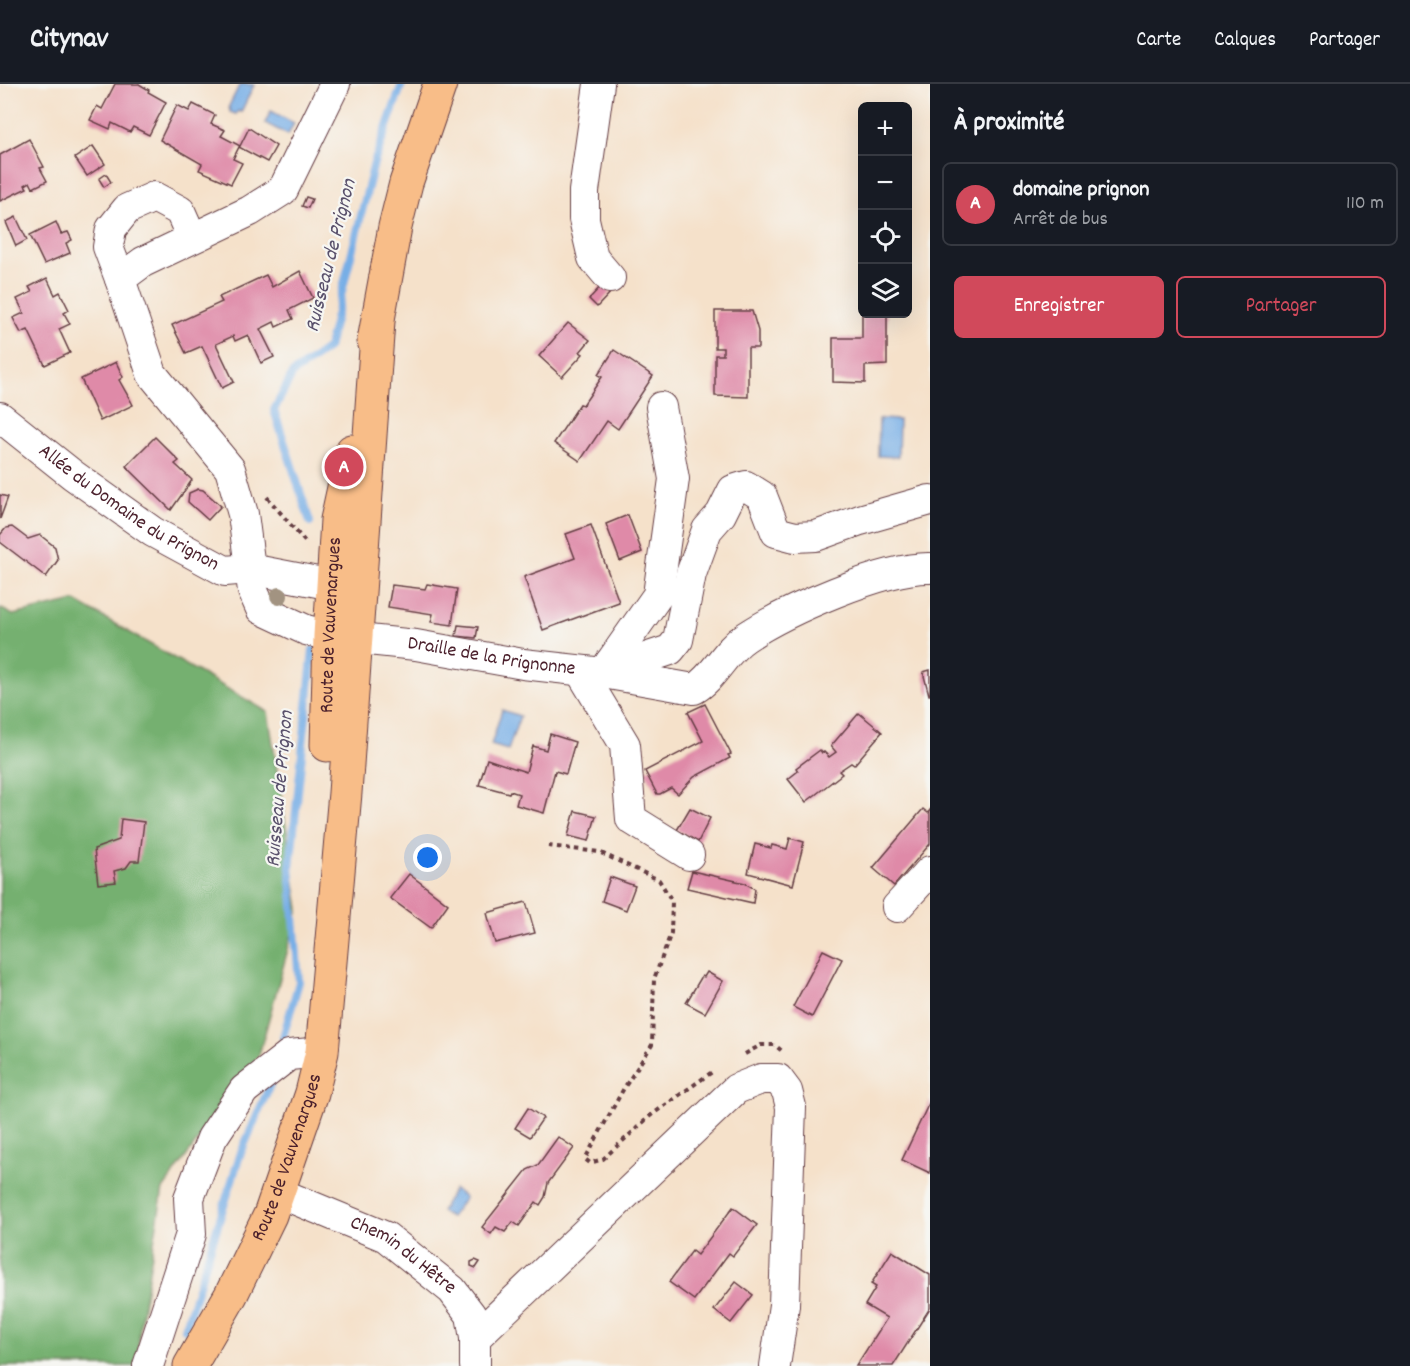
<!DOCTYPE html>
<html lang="fr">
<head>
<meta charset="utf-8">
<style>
	:root { --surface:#171b24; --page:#242831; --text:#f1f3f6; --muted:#9ea1a6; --line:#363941; --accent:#d1495b }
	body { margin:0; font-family:Dekko,sans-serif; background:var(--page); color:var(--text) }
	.controls { position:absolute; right:18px; top:18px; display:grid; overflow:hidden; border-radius:9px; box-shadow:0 6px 24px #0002 }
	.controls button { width:54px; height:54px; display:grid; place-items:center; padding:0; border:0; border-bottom:2px solid var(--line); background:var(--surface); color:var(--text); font:30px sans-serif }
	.you { position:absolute; left:428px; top:774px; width:21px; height:21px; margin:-15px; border:4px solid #fff; border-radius:50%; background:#1a73e8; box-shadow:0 0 0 9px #1a73e833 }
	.badge { display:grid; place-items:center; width:39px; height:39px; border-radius:50%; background:var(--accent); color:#fff; font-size:20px; font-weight:700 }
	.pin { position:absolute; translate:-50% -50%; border:3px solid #fff; box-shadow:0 2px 6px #0006 }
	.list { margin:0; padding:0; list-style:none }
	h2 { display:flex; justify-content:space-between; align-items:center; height:78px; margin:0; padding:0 24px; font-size:26px }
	h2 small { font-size:20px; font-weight:400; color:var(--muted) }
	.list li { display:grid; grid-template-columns:39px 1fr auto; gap:18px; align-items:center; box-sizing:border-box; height:84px; margin:0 12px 12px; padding:0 12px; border:2px solid var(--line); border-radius:9px }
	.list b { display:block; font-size:22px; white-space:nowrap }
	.list p { margin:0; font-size:20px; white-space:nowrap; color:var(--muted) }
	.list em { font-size:20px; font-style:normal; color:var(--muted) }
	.actions { display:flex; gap:12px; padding:18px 24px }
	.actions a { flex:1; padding:14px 0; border:2px solid var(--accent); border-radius:9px; text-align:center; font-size:21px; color:var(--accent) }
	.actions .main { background:var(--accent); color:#fff }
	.icon { flex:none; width:33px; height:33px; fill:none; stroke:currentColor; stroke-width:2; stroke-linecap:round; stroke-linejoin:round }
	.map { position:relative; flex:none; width:930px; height:1282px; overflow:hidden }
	header { display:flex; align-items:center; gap:36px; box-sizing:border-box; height:84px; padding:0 30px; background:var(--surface); border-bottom:2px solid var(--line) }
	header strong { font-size:28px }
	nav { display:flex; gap:33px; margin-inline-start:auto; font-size:21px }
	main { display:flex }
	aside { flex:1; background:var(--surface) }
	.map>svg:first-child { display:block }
	.forest { fill:#74b06f; stroke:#5f684d; stroke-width:1.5 }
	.water { fill:#77aee6; stroke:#606688; stroke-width:1.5 }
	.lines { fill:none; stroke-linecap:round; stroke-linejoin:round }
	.stream { stroke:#77aee6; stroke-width:8 }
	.building { fill:#df8aa8 }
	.minor-casing { stroke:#643c43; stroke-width:32 }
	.major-casing { stroke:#643c43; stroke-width:35 }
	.path { stroke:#643c43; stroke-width:4; stroke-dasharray:4.5 4.5; stroke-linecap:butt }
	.minor { stroke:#fff; stroke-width:30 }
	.major { stroke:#f8bd88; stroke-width:33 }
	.tree { fill:#a29381 }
	.labels { text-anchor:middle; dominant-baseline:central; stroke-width:4.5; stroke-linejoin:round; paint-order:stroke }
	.street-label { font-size:20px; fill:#4a1f2b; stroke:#f6f6f2 }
	.water-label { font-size:21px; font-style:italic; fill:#5a516c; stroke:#f6f6f2 }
</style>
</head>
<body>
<header>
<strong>Citynav</strong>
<nav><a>Carte</a><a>Calques</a><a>Partager</a></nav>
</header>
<main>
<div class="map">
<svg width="930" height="1282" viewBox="0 0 930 1282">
	<rect width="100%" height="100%" fill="#f6f6f2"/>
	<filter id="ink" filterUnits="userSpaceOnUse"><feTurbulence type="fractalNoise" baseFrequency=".0167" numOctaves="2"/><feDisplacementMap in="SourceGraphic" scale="12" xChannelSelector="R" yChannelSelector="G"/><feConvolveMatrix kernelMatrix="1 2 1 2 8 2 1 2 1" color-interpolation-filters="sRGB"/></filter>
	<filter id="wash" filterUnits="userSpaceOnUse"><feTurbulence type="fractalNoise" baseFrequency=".008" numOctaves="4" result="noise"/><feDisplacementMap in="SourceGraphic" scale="24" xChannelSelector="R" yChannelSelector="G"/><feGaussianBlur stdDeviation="1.35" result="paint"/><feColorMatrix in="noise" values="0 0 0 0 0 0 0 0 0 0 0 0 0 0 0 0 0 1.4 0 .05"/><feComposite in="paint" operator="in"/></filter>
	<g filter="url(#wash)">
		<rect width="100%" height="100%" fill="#f5e1ca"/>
		<path class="forest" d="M 75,517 L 268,628 L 299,825 L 259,971 L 163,1105 L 141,1235 L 136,1282 L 0,1282 L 0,524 L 13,531 Z"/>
		<g class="water">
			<path d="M 240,0 L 254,1 L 241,28 L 238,27 L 236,30 L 230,28 L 229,22 Z"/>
			<path d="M 271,27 L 294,39 L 288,51 L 265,39 Z"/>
			<path d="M 879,335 L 899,336 L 898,373 L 878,372 Z"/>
			<path d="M 502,626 L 520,632 L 508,666 L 491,661 Z"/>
			<path d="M 454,1105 L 465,1114 L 451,1133 L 441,1128 Z"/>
		</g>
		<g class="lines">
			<g class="stream">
				<path d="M 310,438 L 274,326 L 293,289 L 328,264 L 374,79 L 402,0"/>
				<path d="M 283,953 L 299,898 L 290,783 L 313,566"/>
				<path d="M 185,1245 L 240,1071 L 270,1001"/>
			</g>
		</g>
		<g id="blocks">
			<g class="building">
				<path d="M 115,0 L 139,0 L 149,6 L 148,8 L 166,18 L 149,51 L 133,43 L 130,48 L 112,39 L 110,45 L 90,36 L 97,22 L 102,25 Z"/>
				<path d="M 193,20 L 215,31 L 211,40 L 225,46 L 221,52 L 240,62 L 249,44 L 276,62 L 267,78 L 239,63 L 233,75 L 242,79 L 231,100 L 199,86 L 202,80 L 160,56 L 177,21 L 189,27 Z"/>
				<path d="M 29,55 L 44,83 L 40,84 L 47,97 L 33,104 L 30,98 L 25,101 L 27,104 L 0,117 L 0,71 Z"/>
				<path d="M 93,62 L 105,80 L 87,92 L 75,74 Z"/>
				<path d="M 106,90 L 111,98 L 104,103 L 99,95 Z"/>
				<path d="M 306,113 L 312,115 L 308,124 L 302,122 Z"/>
				<path d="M 16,133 L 27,156 L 16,162 L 6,138 Z"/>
				<path d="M 56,138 L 61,150 L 68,148 L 72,156 L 66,159 L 70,169 L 44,180 L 30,151 Z"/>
				<path d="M 300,187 L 313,214 L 289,226 L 293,235 L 276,243 L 274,238 L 260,245 L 274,273 L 261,279 L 248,251 L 235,257 L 233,252 L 216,260 L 234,298 L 222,304 L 202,262 L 186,269 L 172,241 L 222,218 L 219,213 L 266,191 L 272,203 Z"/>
				<path d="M 47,194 L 55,211 L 60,208 L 69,226 L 64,229 L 70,240 L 59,245 L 70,269 L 45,281 L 28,246 L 21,249 L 13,234 L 24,229 L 17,215 L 32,208 L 29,203 Z"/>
				<path d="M 602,201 L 611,208 L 597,223 L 589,215 Z"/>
				<path d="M 715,227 L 752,227 L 758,247 L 758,264 L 748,264 L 748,313 L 715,312 L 715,271 L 723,271 L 723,264 L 715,264 Z"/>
				<path d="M 862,230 L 887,230 L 887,281 L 865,282 L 865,299 L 833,298 L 833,254 L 862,254 Z"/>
				<path d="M 568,239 L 590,256 L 580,268 L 583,270 L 562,293 L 539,272 Z"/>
				<path d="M 614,266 L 653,292 L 618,345 L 607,337 L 580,377 L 554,359 L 580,320 L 583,321 L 602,293 L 598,291 Z"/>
				<path d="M 116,278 L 123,293 L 119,296 L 133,321 L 100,337 L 81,295 Z"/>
				<path d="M 155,353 L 179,377 L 175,380 L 192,396 L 171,426 L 126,382 Z"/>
				<path d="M 198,405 L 203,406 L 221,422 L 208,436 L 188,418 L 189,409 Z"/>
				<path d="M 0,411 L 8,413 L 0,435 Z"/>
				<path d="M 628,431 L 642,468 L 620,477 L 606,440 Z"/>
				<path d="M 591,441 L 619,518 L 543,546 L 524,493 L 575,474 L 566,450 Z"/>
				<path d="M 12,443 L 28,455 L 40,451 L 55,463 L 58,476 L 46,493 L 0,458 L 0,451 L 6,444 Z"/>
				<path d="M 427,500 L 457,505 L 452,541 L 431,538 L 433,530 L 388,523 L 392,501 L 425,505 Z"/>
				<path d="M 458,541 L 478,543 L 476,554 L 456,552 Z"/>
				<path d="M 930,586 L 930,611 L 929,611 L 923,588 Z"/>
				<path d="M 705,620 L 731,670 L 728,671 L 730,674 L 694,693 L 678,710 L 671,704 L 660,710 L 657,710 L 645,687 L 703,657 L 688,628 Z"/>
				<path d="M 859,629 L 882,648 L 854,681 L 851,679 L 839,687 L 842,690 L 806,718 L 788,695 L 798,687 L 796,684 L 820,666 L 822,669 L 824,668 L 829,673 L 836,668 L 831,662 Z"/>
				<path d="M 550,650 L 575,658 L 566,690 L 555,687 L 544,729 L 516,721 L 519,710 L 510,707 L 509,709 L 479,701 L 487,675 L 526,688 L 533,662 L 546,666 Z"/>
				<path d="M 690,724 L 710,734 L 698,758 L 677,746 Z"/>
				<path d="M 923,725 L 928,729 L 930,726 L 930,760 L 894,802 L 873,784 Z"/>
				<path d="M 575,727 L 596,732 L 589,757 L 568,752 Z"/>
				<path d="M 121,735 L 144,738 L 139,777 L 131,777 L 126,784 L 114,787 L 116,798 L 98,800 L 94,765 L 119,756 Z"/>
				<path d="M 790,754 L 804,758 L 793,801 L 748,789 L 755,760 L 771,764 L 772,761 L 787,765 Z"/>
				<path d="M 692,787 L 745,799 L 755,805 L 753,819 L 687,804 Z"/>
				<path d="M 409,790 L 448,820 L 431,844 L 390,814 Z"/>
				<path d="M 610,793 L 635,802 L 626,826 L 602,817 Z"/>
				<path d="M 526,818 L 535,849 L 495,859 L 487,829 Z"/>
				<path d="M 823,866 L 842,875 L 812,933 L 793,923 Z"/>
				<path d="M 707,888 L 723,897 L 705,929 L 686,919 L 702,892 L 704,893 Z"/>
				<path d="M 930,1017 L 930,1089 L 902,1076 Z"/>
				<path d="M 528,1024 L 543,1034 L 530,1053 L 515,1044 Z"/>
				<path d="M 558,1053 L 574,1064 L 548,1099 L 545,1113 L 540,1121 L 536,1118 L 519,1142 L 513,1138 L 505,1148 L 496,1143 L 491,1150 L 482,1143 L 527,1086 L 538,1081 Z"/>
				<path d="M 733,1123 L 757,1141 L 733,1172 L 729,1169 L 694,1216 L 669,1198 L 692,1167 L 697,1171 Z"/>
				<path d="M 892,1167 L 930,1191 L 930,1224 L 893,1282 L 856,1282 L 887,1234 L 865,1221 L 876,1203 L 871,1200 Z"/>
				<path d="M 475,1176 L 480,1178 L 476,1184 L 471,1182 L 471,1178 Z"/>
				<path d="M 736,1198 L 753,1211 L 731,1239 L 714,1226 Z"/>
			</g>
		</g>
	</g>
	<g filter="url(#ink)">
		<use href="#blocks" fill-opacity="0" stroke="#643c43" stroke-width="1.5"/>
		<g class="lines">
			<g class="minor-casing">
				<g id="minor">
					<path id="s1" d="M 335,0 L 283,106 L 250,127 L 143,178 L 120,195 L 152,290 L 230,385 L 243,430 L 253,507 L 261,525 L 306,546 L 330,552 L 416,561 L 523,580 L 603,589 L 658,511 L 674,395 L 661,323"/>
					<path d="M 599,0 L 584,107 L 584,135 L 593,174 L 610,194"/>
					<path d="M 120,195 L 108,163 L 111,145 L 127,125 L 154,113 L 180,127 L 192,154"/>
					<path id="s2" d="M 0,333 L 73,391 L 153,448 L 225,487 L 250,485 L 333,501 L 343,524"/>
					<path d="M 610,579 L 646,574 L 670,566 L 678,556 L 691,490 L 707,446 L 721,430 L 733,406 L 746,402 L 762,412 L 776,448 L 795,453 L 816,452 L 860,436 L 930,416"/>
					<path d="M 581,588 L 625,661 L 631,735 L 689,771"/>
					<path d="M 603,589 L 694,605 C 715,593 724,567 746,553 C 785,527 884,483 930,484"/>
					<path d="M 897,823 L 930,787"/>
					<path id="s3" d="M 277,1108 L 386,1153 L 452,1206 L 471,1231 L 475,1254 L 475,1282"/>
					<path d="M 475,1254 L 736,1005 L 761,995 L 778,995 L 787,1007 L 791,1023 L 784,1221 L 775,1282"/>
					<path d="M 148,1282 L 191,1150 L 189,1114 L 212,1054 L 244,1006 L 289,971 L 322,968"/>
				</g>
			</g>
			<g class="major-casing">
				<g id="major">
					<path d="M 374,257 L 395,143 L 406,99 L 440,0"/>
					<path id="s4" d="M 327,661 L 330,552 L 337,436 L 352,367"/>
					<path id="s5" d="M 190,1282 L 231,1211 L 270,1131 L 312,1009 L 322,968 L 345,709 L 378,237"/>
				</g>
			</g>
			<g class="path">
				<path d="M 267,413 L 307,460"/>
				<path d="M 548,762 L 599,768 L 659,796 L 672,817 L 671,849 L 654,895 L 652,961 L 624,1004 L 585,1075 L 590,1079 L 603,1075 L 650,1032 L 712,988"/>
				<path d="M 745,970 L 761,961 L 775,961 L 783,968"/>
			</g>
			<use href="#minor" class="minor"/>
			<use href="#major" class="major"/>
		</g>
		<circle class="tree" cx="279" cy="512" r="9"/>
	</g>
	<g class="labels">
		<g class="street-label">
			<text stroke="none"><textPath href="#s2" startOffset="158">Allée du Domaine du Prignon</textPath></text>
			<text stroke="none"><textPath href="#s4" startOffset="120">Route de Vauvenargues</textPath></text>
			<text stroke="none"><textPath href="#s1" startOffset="909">Draille de la Prignonne</textPath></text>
			<text stroke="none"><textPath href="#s5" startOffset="231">Route de Vauvenargues</textPath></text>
			<text stroke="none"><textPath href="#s3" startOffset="142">Chemin du Hêtre</textPath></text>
		</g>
		<g class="water-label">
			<text transform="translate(332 172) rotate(-76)">Ruisseau de Prignon</text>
			<text transform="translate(281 705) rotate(-85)">Ruisseau de Prignon</text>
		</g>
	</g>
</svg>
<div class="controls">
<button>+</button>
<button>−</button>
<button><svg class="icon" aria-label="locate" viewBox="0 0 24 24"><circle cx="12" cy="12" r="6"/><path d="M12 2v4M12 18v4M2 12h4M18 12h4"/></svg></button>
<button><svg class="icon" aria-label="layers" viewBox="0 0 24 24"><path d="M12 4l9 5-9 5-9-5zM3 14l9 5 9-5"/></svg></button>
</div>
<div class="you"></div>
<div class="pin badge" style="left:344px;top:383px">A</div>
</div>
<aside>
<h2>À proximité<small></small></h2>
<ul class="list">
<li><span class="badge">A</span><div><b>domaine prignon</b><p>Arrêt de bus</p></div><em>110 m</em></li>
</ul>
<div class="actions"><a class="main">Enregistrer</a><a>Partager</a></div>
</aside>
</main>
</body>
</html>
